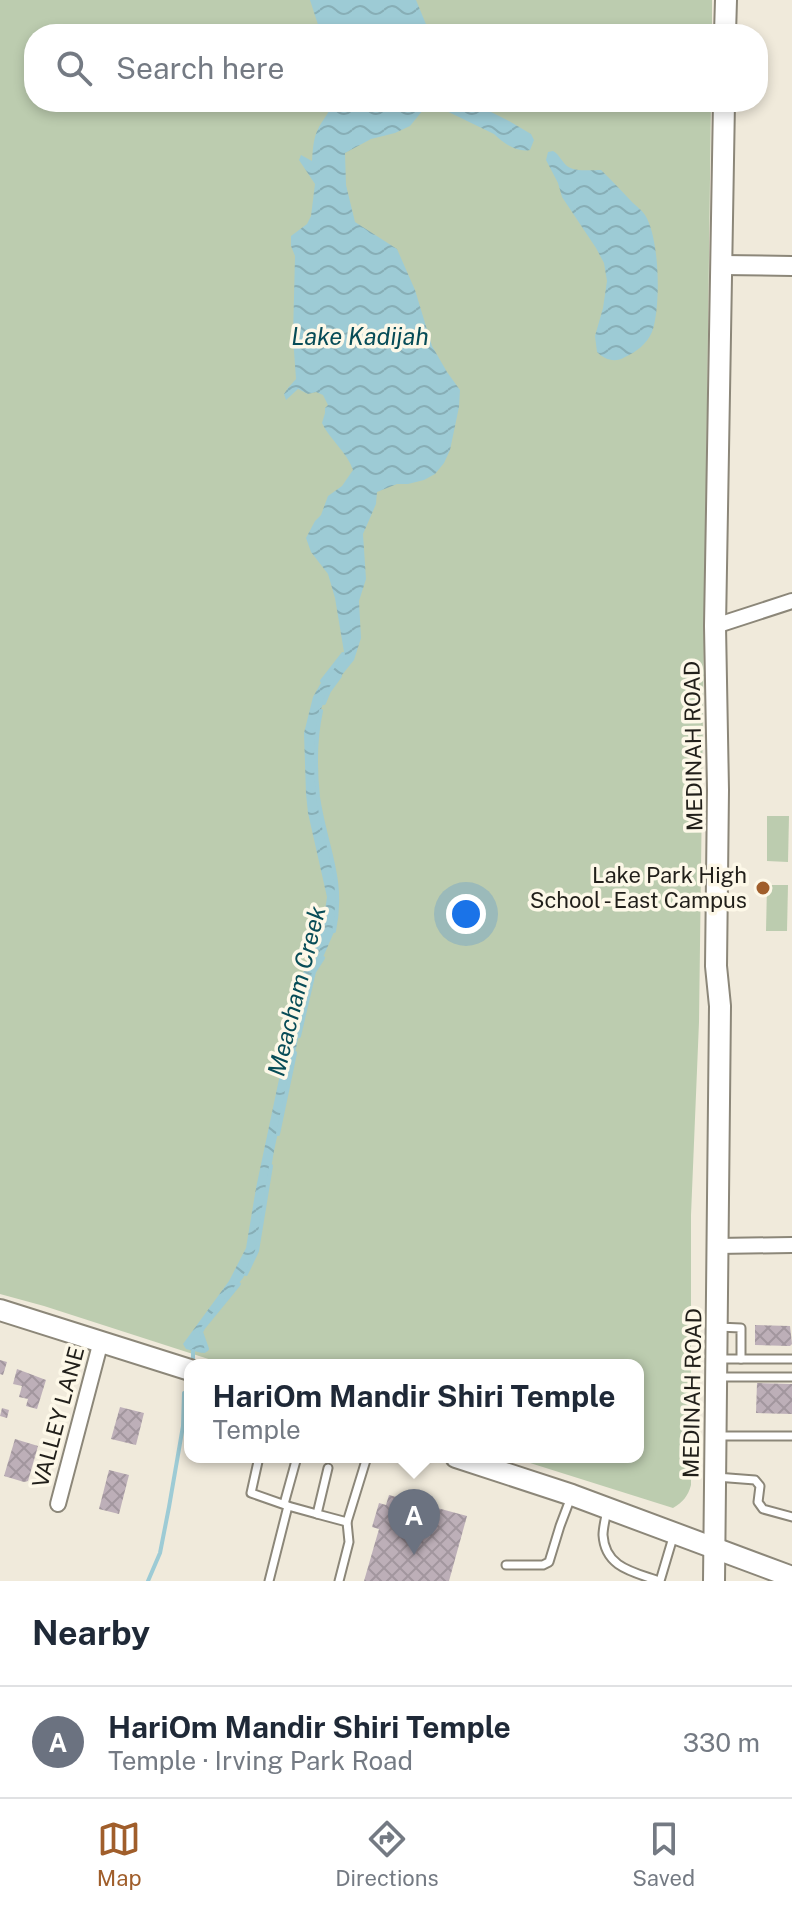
<!DOCTYPE html>
<html lang="en">
<head>
<meta charset="utf-8">
<style>
	:root { --surface:#fff; --page:#f2f2f3; --text:#1f2937; --muted:#747a83; --line:#e0e1e3; --accent:#a05e2b }
	body { margin:0; font-family:"Public Sans",sans-serif; background:var(--page); color:var(--text) }
	.you { position:absolute; left:466px; top:914px; width:28px; height:28px; margin:-20px; border:6px solid #fff; border-radius:50%; background:#1a73e8; box-shadow:0 0 0 12px #1a73e833 }
	.badge { display:grid; place-items:center; width:52px; height:52px; border-radius:50%; background:var(--accent); color:#fff; font-size:26px; font-weight:700 }
	.pin { position:absolute; translate:-50% -66px; filter:drop-shadow(0 2px 4px #0008) }
	.pin::after { content:''; position:absolute; top:42px; width:28px; height:24px; background:inherit; clip-path:polygon(0 0,100% 0,50% 100%) }
	.popup { position:absolute; left:184px; top:1359px; width:460px; height:104px; box-sizing:border-box; display:grid; place-content:center; border-radius:16px; background:var(--surface); filter:drop-shadow(0 2px 6px #0005); font-size:26px; white-space:nowrap; color:var(--muted) }
	.popup b { font-size:30px; color:var(--text) }
	.popup::after { content:''; position:absolute; left:50%; top:100%; margin-left:-16px; border:16px solid transparent; border-top-color:var(--surface) }
	.list { margin:0; padding:0; list-style:none }
	h2 { display:flex; justify-content:space-between; align-items:center; height:104px; margin:0; padding:0 32px; font-size:34px }
	h2 small { font-size:26px; font-weight:400; color:var(--muted) }
	.list li { display:grid; grid-template-columns:52px 1fr auto; gap:24px; align-items:center; box-sizing:border-box; height:112px; padding:0 32px; border-top:2px solid var(--line) }
	.list b { display:block; font-size:30px; white-space:nowrap }
	.list p { margin:0; font-size:26px; white-space:nowrap; color:var(--muted) }
	.list em { font-size:26px; font-style:normal; color:var(--muted) }
	.icon { flex:none; width:44px; height:44px; fill:none; stroke:currentColor; stroke-width:2; stroke-linecap:round; stroke-linejoin:round }
	.map { position:relative; flex:none; width:792px; height:1581px; overflow:hidden }
	.search { position:absolute; background:var(--surface); box-shadow:0 4px 12px #0003; left:24px; right:24px; top:24px; height:88px; display:flex; align-items:center; gap:20px; box-sizing:border-box; padding:0 28px; border-radius:32px; color:var(--muted); font-size:30px }
	.sheet { height:216px; background:var(--surface) }
	nav { display:flex; justify-content:space-around; align-items:center; box-sizing:border-box; height:112px; border-top:2px solid var(--line); background:var(--surface); font-size:22px; color:var(--muted) }
	nav a { display:grid; justify-items:center; gap:4px }
	nav .on { color:var(--accent) }
	.map>svg:first-child { display:block }
	.grass { fill:#bcccaf }
	.water { fill:url(#water-waves) }
	.lines { fill:none; stroke-linecap:round; stroke-linejoin:round }
	.stream { stroke:#9dcbd5; stroke-width:4 }
	.building { fill:url(#building-cross-hatch) }
	.service-casing { stroke:#8c8779; stroke-width:11 }
	.minor-casing { stroke:#8c8779; stroke-width:18 }
	.tertiary-casing { stroke:#8c8779; stroke-width:22 }
	.secondary-casing { stroke:#8c8779; stroke-width:24 }
	.service { stroke:#fff; stroke-width:7 }
	.minor { stroke:#fff; stroke-width:14 }
	.tertiary { stroke:#fff; stroke-width:18 }
	.secondary { stroke:#fff; stroke-width:20 }
	.poi-dot { fill:#a05e2b; stroke:#fdf8e8; stroke-width:3 }
	.labels { text-anchor:middle; dominant-baseline:central; stroke-width:7; stroke-linejoin:round; paint-order:stroke }
	.street-label { font-size:22px; fill:#211f1a; stroke:#fdf8e8 }
	.poi-label { font-size:22px; fill:#211f1a; stroke:#fdf8e8; text-anchor:end }
	.water-label { font-size:24px; font-style:italic; fill:#074c57; stroke:#fdf8e8 }
</style>
</head>
<body>
<div class="map">
<svg width="792" height="1581" viewBox="0 0 792 1581">
	<defs>
		<pattern id="water-waves" width="16" height="10" patternUnits="userSpaceOnUse" patternTransform="scale(2)"><rect width="16" height="10" fill="#9dcbd5"/><path d="M0 5q4-4 8 0t8 0" fill="none" stroke="#87aeb6"/></pattern>
		<pattern id="building-cross-hatch" width="8" height="8" patternUnits="userSpaceOnUse" patternTransform="scale(2)"><rect width="8" height="8" fill="#bdafb8"/><path d="M0 0l8 8M0 8l8-8" fill="none" stroke="#a2969e"/></pattern>
	</defs>
	<rect width="100%" height="100%" fill="#f0eadb"/>
	<g class="grass">
		<path d="M 0,0 L 712,0 L 712,34 L 34,34 L 34,102 L 711,102 L 699,1022 L 691,1215 L 691,1485 C 688,1496 683,1502 673,1508 L 511,1457 L 638,1457 L 638,1365 L 227,1365 L 44,1306 L 0,1294 Z"/>
		<path d="M 767,816 L 789,816 L 788,862 L 767,861 Z"/>
		<path d="M 767,885 L 788,885 L 787,931 L 766,931 Z"/>
	</g>
	<g class="water">
		<path d="M 310,0 L 416,0 L 430,34 L 321,34 Z"/>
		<path d="M 332,102 L 463,102 L 487,110 L 509,121 L 531,134 L 534,140 L 530,150 C 517,153 503,143 494,134 L 432,104 L 423,110 L 410,126 L 395,133 L 371,139 L 345,153 L 346,185 L 355,222 L 397,249 L 415,290 L 432,346 L 447,372 L 460,390 L 459,407 L 450,450 L 444,463 L 435,474 L 424,480 L 408,484 L 397,484 L 377,492 L 376,504 L 363,534 L 366,579 L 359,601 L 361,638 L 354,660 L 329,691 L 321,709 L 317,728 L 318,797 L 332,854 L 338,900 L 334,932 L 324,955 L 314,972 L 307,997 L 274,1151 L 257,1251 L 243,1278 L 203,1328 L 201,1332 L 207,1349 L 202,1353 L 186,1349 L 183,1344 L 229,1281 L 246,1248 L 256,1188 L 300,980 L 322,930 L 327,897 L 308,813 L 306,794 L 304,733 L 313,697 L 322,681 L 344,652 L 335,598 L 328,574 L 311,552 L 306,538 L 315,521 L 321,515 L 328,496 L 342,486 L 353,470 C 347,452 330,440 322,423 L 325,413 L 325,408 L 328,405 L 323,395 L 316,392 L 308,394 L 298,389 L 286,400 L 284,394 L 288,388 L 296,379 L 293,337 L 295,256 L 291,246 L 291,236 L 307,224 L 311,216 L 315,184 L 299,160 L 301,155 L 312,161 C 313,149 313,138 319,127 C 324,118 330,112 332,102 Z"/>
		<path d="M 553,151 C 560,155 561,161 567,166 C 575,172 591,170 601,170 C 612,181 622,191 632,202 C 636,206 642,210 645,215 C 660,238 661,308 652,332 C 647,344 636,352 625,357 C 615,363 605,360 597,352 L 595,336 L 603,308 L 607,281 L 604,263 L 596,248 L 562,197 L 558,183 L 546,160 L 548,152 Z"/>
	</g>
	<g class="lines">
		<g class="stream">
			<path d="M 322,681 L 343,654"/>
			<path d="M 324,703 L 329,691 L 340,676"/>
			<path d="M 321,711 C 315,738 315,769 318,797 C 325,846 345,879 334,931"/>
			<path d="M 299,1036 L 314,972 L 323,958"/>
			<path d="M 278,1134 L 295,1053"/>
			<path d="M 246,1274 L 257,1251 L 271,1166"/>
			<path d="M 204,1351 L 207,1349 L 201,1332 L 203,1328 L 239,1284"/>
			<path d="M 193,1360 L 193,1351"/>
			<path d="M 148,1581 L 160,1553 L 169,1507 L 183,1426 L 184,1393"/>
		</g>
	</g>
	<g class="building">
		<path d="M 755,1325 L 790,1326 L 792,1344 L 790,1346 L 755,1345 Z"/>
		<path d="M 0,1360 L 7,1362 L 3,1375 L 0,1374 Z"/>
		<path d="M 17,1369 L 46,1380 L 37,1409 L 26,1406 L 28,1399 L 19,1397 L 22,1386 L 13,1384 Z"/>
		<path d="M 757,1383 L 792,1384 L 792,1414 L 756,1413 Z"/>
		<path d="M 120,1407 L 144,1413 L 136,1445 L 111,1439 Z"/>
		<path d="M 2,1408 L 9,1410 L 7,1418 L 0,1416 Z"/>
		<path d="M 15,1439 L 38,1446 L 28,1481 L 24,1482 L 4,1476 Z"/>
		<path d="M 109,1470 L 129,1475 L 119,1514 L 99,1509 Z"/>
		<path d="M 389,1495 L 467,1516 L 449,1581 L 364,1581 L 379,1529 L 372,1527 L 379,1503 L 386,1505 Z"/>
	</g>
	<g class="lines">
		<g class="service-casing">
			<g id="service">
				<path d="M 718,1327 L 741,1328 L 741,1359"/>
				<path d="M 719,1359 L 792,1359"/>
				<path d="M 718,1377 L 792,1377"/>
				<path d="M 718,1436 L 792,1436"/>
				<path d="M 259,1457 L 251,1493 L 288,1506 L 269,1581"/>
				<path d="M 328,1468 L 317,1514 L 347,1522"/>
				<path d="M 716,1477 L 755,1480 L 760,1486 L 758,1502 L 763,1509 L 792,1517"/>
				<path d="M 284,1504 L 297,1457"/>
				<path d="M 288,1506 L 317,1514"/>
				<path d="M 607,1509 C 606,1517 603,1527 603,1535 C 605,1568 634,1572 659,1581"/>
				<path d="M 506,1565 L 543,1565 L 549,1562 L 560,1526 L 571,1497"/>
				<path d="M 339,1581 L 349,1542 L 347,1522 L 367,1457"/>
				<path d="M 660,1581 L 674,1534"/>
			</g>
		</g>
		<g class="minor-casing">
			<g id="minor">
				<path d="M 715,626 L 792,601"/>
				<path d="M 717,1246 L 792,1245"/>
				<path d="M 58,1504 L 101,1341"/>
			</g>
		</g>
		<g class="tertiary-casing">
			<path id="tertiary" d="M 722,265 L 792,266"/>
		</g>
		<g class="secondary-casing">
			<g id="secondary">
				<path d="M 725,34 L 726,0"/>
				<path d="M 0,1310 L 190,1370"/>
				<path d="M 456,1457 L 572,1495 L 792,1577"/>
				<path d="M 714,1581 L 720,1006 L 716,966 L 718,790 L 715,626 L 724,102"/>
			</g>
		</g>
		<use href="#service" class="service"/>
		<use href="#minor" class="minor"/>
		<use href="#tertiary" class="tertiary"/>
		<use href="#secondary" class="secondary"/>
	</g>
	<circle class="poi-dot" cx="763" cy="888" r="8"/>
	<g class="labels">
		<g class="street-label">
			<text transform="translate(693 746) rotate(-91)">MEDINAH ROAD</text>
			<text transform="translate(692 1393) rotate(-89)">MEDINAH ROAD</text>
			<text transform="translate(58 1417) rotate(-75)">VALLEY LANE</text>
		</g>
		<g class="poi-label">
			<text x="747" y="875">Lake Park High<tspan x="747" dy="25">School - East Campus</tspan></text>
		</g>
		<g class="water-label">
			<text x="360" y="336">Lake Kadijah</text>
			<text transform="translate(296 991) rotate(-76)">Meacham Creek</text>
		</g>
	</g>
</svg>
<div class="you"></div>
<div class="pin badge" style="left:414px;top:1555px;background:#6b7280">A</div>
<div class="popup"><b>HariOm Mandir Shiri Temple</b>Temple</div>
<div class="search"><svg class="icon" aria-label="search" viewBox="0 0 24 24"><circle cx="10" cy="10" r="6"/><path d="M15 15l6 6"/></svg>Search here</div>
</div>
<section class="sheet">
<h2>Nearby<small></small></h2>
<ul class="list">
<li><span class="badge" style="background:#6b7280">A</span><div><b>HariOm Mandir Shiri Temple</b><p>Temple · Irving Park Road</p></div><em>330 m</em></li>
</ul>
</section>
<nav>
<a class="on"><svg class="icon" aria-label="map" viewBox="0 0 24 24"><path d="M3 6l6-2 6 2 6-2v14l-6 2-6-2-6 2zM9 4v14M15 6v14"/></svg>Map</a>
<a><svg class="icon" aria-label="directions" viewBox="0 0 24 24"><path d="M12 3l9 9-9 9-9-9zM9 14v-3h6M13 9l2 2-2 2"/></svg>Directions</a>
<a><svg class="icon" aria-label="saved" viewBox="0 0 24 24"><path d="M7 4h10v16l-5-4-5 4z"/></svg>Saved</a>
</nav>
</body>
</html>
